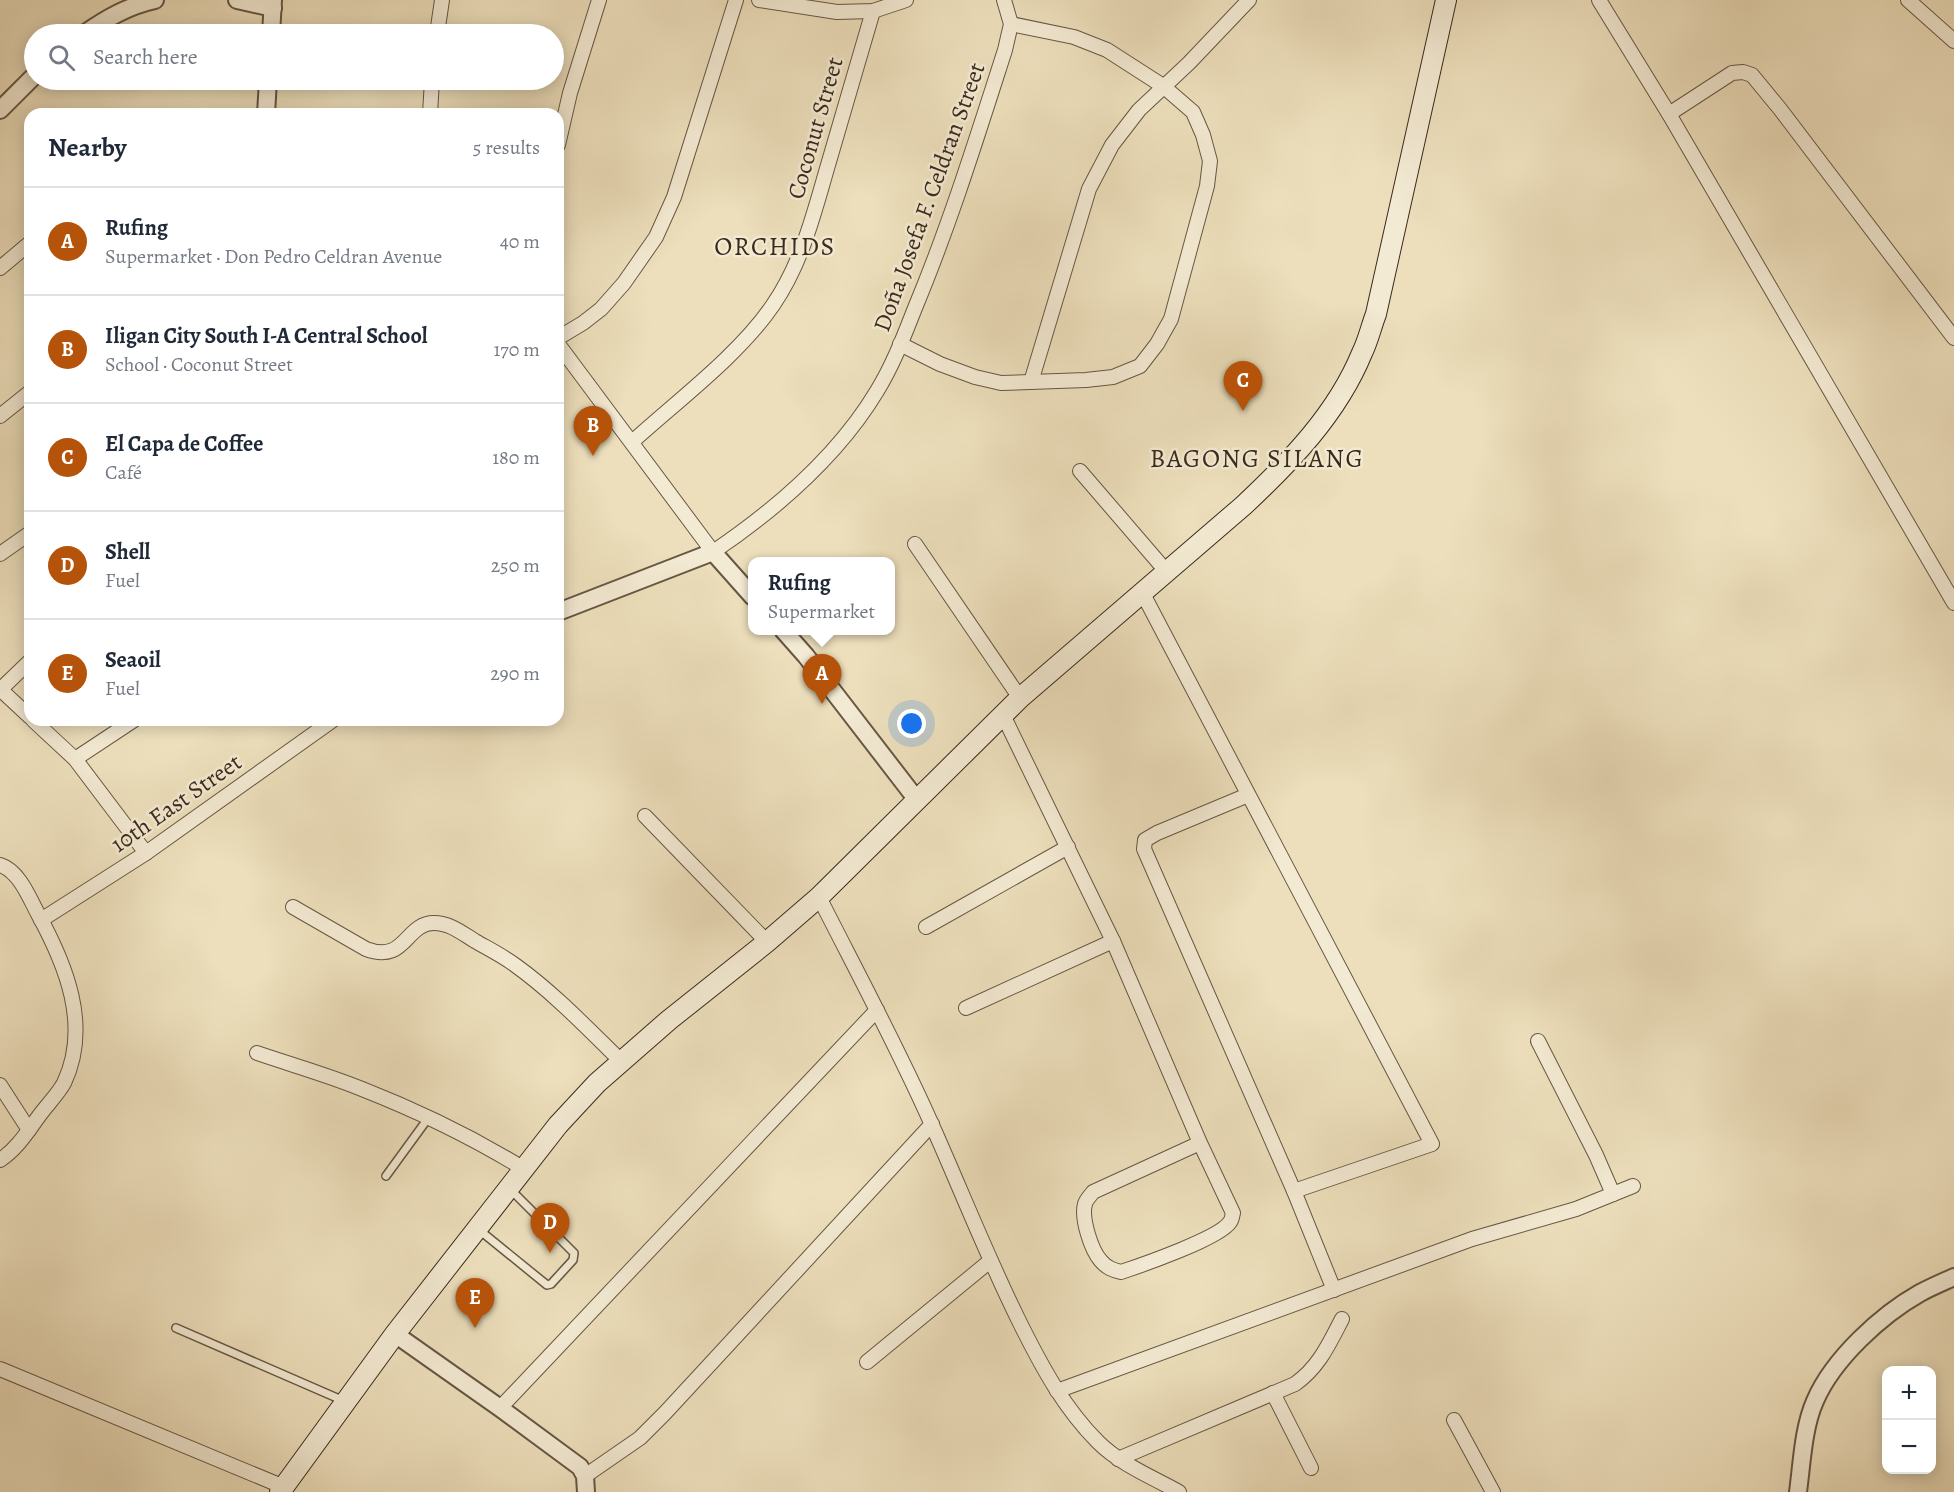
<!DOCTYPE html>
<html lang="en">
<head>
<meta charset="utf-8">
<style>
	:root { --surface:#fff; --page:#f2f2f3; --text:#1f2937; --muted:#747a83; --line:#e0e1e3; --accent:#b45309 }
	body { margin:0; font-family:Alegreya,serif; background:var(--page); color:var(--text) }
	.controls { position:absolute; right:18px; bottom:18px; display:grid; overflow:hidden; border-radius:12px; box-shadow:0 3px 15px #0003 }
	.controls button { width:54px; height:54px; display:grid; place-items:center; padding:0; border:0; border-bottom:2px solid var(--line); background:var(--surface); color:var(--text); font:30px sans-serif }
	.you { position:absolute; left:912px; top:724px; width:21px; height:21px; margin:-15px; border:4px solid #fff; border-radius:50%; background:#1a73e8; box-shadow:0 0 0 9px #1a73e833 }
	.badge { display:grid; place-items:center; width:39px; height:39px; border-radius:50%; background:var(--accent); color:#fff; font-size:20px; font-weight:700 }
	.pin { position:absolute; translate:-50% -50px; filter:drop-shadow(0 2px 3px #0008) }
	.pin::after { content:''; position:absolute; top:32px; width:21px; height:18px; background:inherit; clip-path:polygon(0 0,100% 0,50% 100%) }
	.popup { position:absolute; left:748px; top:557px; width:147px; height:78px; box-sizing:border-box; display:grid; place-content:center; border-radius:12px; background:var(--surface); filter:drop-shadow(0 2px 4px #0005); font-size:20px; white-space:nowrap; color:var(--muted) }
	.popup b { font-size:22px; color:var(--text) }
	.popup::after { content:''; position:absolute; left:50%; top:100%; margin-left:-12px; border:12px solid transparent; border-top-color:var(--surface) }
	.list { margin:0; padding:0; list-style:none }
	h2 { display:flex; justify-content:space-between; align-items:center; height:78px; margin:0; padding:0 24px; font-size:26px }
	h2 small { font-size:20px; font-weight:400; color:var(--muted) }
	.list li { display:grid; grid-template-columns:39px 1fr auto; gap:18px; align-items:center; box-sizing:border-box; height:108px; padding:0 24px; border-top:2px solid var(--line) }
	.list b { display:block; font-size:22px; white-space:nowrap }
	.list p { margin:0; font-size:20px; white-space:nowrap; color:var(--muted) }
	.list em { font-size:20px; font-style:normal; color:var(--muted) }
	.icon { flex:none; width:33px; height:33px; fill:none; stroke:currentColor; stroke-width:2; stroke-linecap:round; stroke-linejoin:round }
	.map { position:relative; flex:none; width:1954px; height:1492px; overflow:hidden }
	.search { position:absolute; background:var(--surface); box-shadow:0 3px 15px #0003; left:24px; top:24px; width:540px; height:66px; display:flex; align-items:center; gap:15px; box-sizing:border-box; padding:0 21px; border-radius:33px; color:var(--muted); font-size:22px }
	.panel { position:absolute; background:var(--surface); box-shadow:0 3px 15px #0003; left:24px; top:108px; width:540px; height:618px; border-radius:18px }
	.map>svg:first-child { display:block }
	.lines { fill:none; stroke-linecap:round; stroke-linejoin:round }
	.service-casing { stroke:#675743; stroke-width:10 }
	.minor-casing { stroke:#675743; stroke-width:16 }
	.tertiary-casing { stroke:#675743; stroke-width:20 }
	.secondary-casing { stroke:#3a2a1b; stroke-width:22 }
	.service { stroke:#f3ead3; stroke-width:7 }
	.minor { stroke:#f3ead3; stroke-width:14 }
	.tertiary { stroke:#f3ead3; stroke-width:16 }
	.secondary { stroke:#f3ead3; stroke-width:20 }
	.labels { text-anchor:middle; dominant-baseline:central; stroke-width:5; stroke-linejoin:round; paint-order:stroke }
	.street-label { font-size:24px; fill:#3a2a1b; stroke:#f3ead3 }
	.neighbourhood-label { font-size:26px; letter-spacing:1.5px; fill:#3a2a1b; stroke:#f3ead3 }
</style>
</head>
<body>
<div class="map">
<svg width="1954" height="1492" viewBox="0 0 1954 1492">
	<rect width="100%" height="100%" fill="#eddfbc"/>
	<filter id="stains"><feTurbulence type="fractalNoise" baseFrequency=".00333" numOctaves="4"/><feColorMatrix values="0 0 0 0 .2 0 0 0 0 .09 0 0 0 0 .02 0 0 0 .5 -.17"/></filter>
	<radialGradient id="worn" r=".72"><stop offset=".6" stop-color="#630" stop-opacity="0"/><stop offset="1" stop-color="#630" stop-opacity=".3"/></radialGradient>
	<g class="lines">
		<g class="service-casing">
			<g id="service">
				<path d="M 386,1176 L 429,1117"/>
				<path d="M 478,1229 L 547,1285 L 551,1284 L 573,1260 L 574,1253 L 511,1190"/>
				<path d="M 176,1328 L 344,1401"/>
			</g>
		</g>
		<g class="minor-casing">
			<g id="minor">
				<path d="M 759,0 L 837,12 L 873,11 L 906,0"/>
				<path d="M 1599,0 L 1669,114 L 1954,603"/>
				<path d="M 1908,0 L 1954,41"/>
				<path d="M 437,34 L 442,0"/>
				<path d="M 430,114 L 432,80"/>
				<path d="M 1669,114 L 1732,73 L 1743,72 L 1752,75 L 1780,109 L 1954,338"/>
				<path d="M 558,145 L 570,93 L 599,0"/>
				<path d="M 0,268 L 30,243"/>
				<path d="M 558,338 L 583,323 L 601,309 L 624,283 L 656,237 L 674,197 L 736,0"/>
				<path d="M 558,344 L 713,552 C 775,510 838,456 877,391 C 893,365 904,336 915,308 C 950,224 977,137 1005,50 L 1011,24 L 1004,0"/>
				<path d="M 900,344 L 940,364 L 975,377 L 1001,383 L 1086,380 L 1113,377 L 1140,366 L 1157,344 L 1171,319 L 1207,186 L 1210,161 L 1203,135 L 1193,112 L 1163,86 L 1107,50 L 1074,37 L 1011,24"/>
				<path d="M 1031,382 L 1089,189 L 1112,145 L 1139,110 L 1189,63 L 1249,0"/>
				<path d="M 0,416 L 30,392"/>
				<path d="M 632,442 C 677,401 739,355 773,305 C 802,263 814,213 828,165 C 843,114 858,63 873,11"/>
				<path d="M 1080,471 L 1166,571"/>
				<path d="M 915,544 L 1020,698"/>
				<path d="M 0,554 L 30,533"/>
				<path d="M 1142,592 L 1432,1144 L 1294,1191"/>
				<path d="M 0,689 L 30,717"/>
				<path d="M 0,690 L 30,661"/>
				<path d="M 1003,715 L 1113,941 L 1200,1143 L 1233,1213 C 1232,1216 1232,1220 1230,1222 C 1220,1238 1142,1265 1121,1272 C 1113,1270 1107,1268 1101,1261 C 1091,1250 1081,1218 1085,1204 C 1086,1200 1090,1196 1093,1192 L 1200,1143"/>
				<path d="M 33,720 L 75,759 L 146,853"/>
				<path d="M 75,759 L 134,720"/>
				<path d="M 1248,795 L 1157,833 L 1145,840 L 1144,849 L 1294,1191 L 1334,1290"/>
				<path d="M 645,816 L 767,942"/>
				<path d="M 0,865 C 19,871 29,897 38,914 C 66,965 91,1026 64,1083 C 58,1094 47,1105 39,1116 C 28,1131 17,1149 0,1160"/>
				<path d="M 819,897 C 857,972 898,1048 932,1125 C 962,1192 988,1259 1021,1325 C 1042,1367 1064,1408 1098,1442 C 1120,1464 1152,1477 1179,1492"/>
				<path d="M 293,907 L 366,949 C 406,964 405,923 434,923 C 450,923 462,933 475,941 C 489,949 503,956 515,965 C 554,993 587,1028 621,1061"/>
				<path d="M 41,920 L 146,853 L 333,720"/>
				<path d="M 926,927 L 1068,847"/>
				<path d="M 966,1008 L 1113,941"/>
				<path d="M 1538,1041 L 1596,1155 L 1613,1194"/>
				<path d="M 257,1053 C 292,1065 328,1075 362,1089 C 418,1111 472,1137 524,1169"/>
				<path d="M 0,1085 L 29,1130"/>
				<path d="M 867,1362 L 990,1261"/>
				<path d="M 0,1369 L 284,1487"/>
				<path d="M 1057,1391 L 1472,1239 L 1576,1209 L 1633,1186"/>
				<path d="M 1273,1393 L 1311,1468"/>
				<path d="M 500,1408 L 877,1010"/>
				<path d="M 1454,1420 L 1493,1492"/>
				<path d="M 1118,1459 L 1295,1384 C 1319,1367 1329,1344 1342,1319"/>
				<path d="M 585,1476 L 640,1438 L 665,1413 L 932,1124"/>
			</g>
		</g>
		<g class="tertiary-casing">
			<g id="tertiary">
				<path d="M 237,0 L 273,8"/>
				<path d="M 84,34 C 107,18 128,6 155,0"/>
				<path d="M 271,34 L 273,0"/>
				<path d="M 0,110 L 34,76"/>
				<path d="M 266,114 L 268,80"/>
				<path d="M 558,612 L 713,552 L 753,597"/>
				<path d="M 783,630 L 806,656 L 917,800"/>
				<path d="M 395,1334 L 500,1408 L 580,1467 L 585,1476 L 586,1492"/>
				<path d="M 1798,1492 C 1802,1463 1803,1428 1815,1401 C 1833,1359 1881,1315 1920,1293 C 1931,1287 1943,1282 1954,1277"/>
			</g>
		</g>
		<g class="secondary-casing">
			<path id="secondary" d="M 280,1492 L 395,1334 L 558,1125 L 597,1083 L 669,1020 L 767,942 L 819,897 L 1020,698 L 1243,506 C 1290,462 1337,414 1362,353 C 1368,341 1371,327 1376,314 L 1446,0"/>
		</g>
		<use href="#service" class="service"/>
		<use href="#minor" class="minor"/>
		<use href="#tertiary" class="tertiary"/>
		<use href="#secondary" class="secondary"/>
	</g>
	<g class="labels">
		<g class="street-label">
			<text transform="translate(815 128) rotate(-74)">Coconut Street</text>
			<text transform="translate(929 197) rotate(-70)">Doña Josefa F. Celdran Street</text>
			<text transform="translate(176 803) rotate(-35)">10th East Street</text>
		</g>
		<g class="neighbourhood-label">
			<text x="775" y="246">ORCHIDS</text>
			<text x="1257" y="458">BAGONG SILANG</text>
		</g>
	</g>
	<rect width="100%" height="100%" filter="url(#stains)"/>
	<rect width="100%" height="100%" fill="url(#worn)"/>
</svg>
<div class="controls">
<button>+</button>
<button>−</button>
</div>
<div class="you"></div>
<div class="pin badge" style="left:822px;top:704px">A</div>
<div class="popup"><b>Rufing</b>Supermarket</div>
<div class="pin badge" style="left:593px;top:456px">B</div>
<div class="pin badge" style="left:1243px;top:411px">C</div>
<div class="pin badge" style="left:550px;top:1253px">D</div>
<div class="pin badge" style="left:475px;top:1328px">E</div>
<div class="search"><svg class="icon" aria-label="search" viewBox="0 0 24 24"><circle cx="10" cy="10" r="6"/><path d="M15 15l6 6"/></svg>Search here</div>
<section class="panel">
<h2>Nearby<small>5 results</small></h2>
<ul class="list">
<li><span class="badge">A</span><div><b>Rufing</b><p>Supermarket · Don Pedro Celdran Avenue</p></div><em>40 m</em></li>
<li><span class="badge">B</span><div><b>Iligan City South I-A Central School</b><p>School · Coconut Street</p></div><em>170 m</em></li>
<li><span class="badge">C</span><div><b>El Capa de Coffee</b><p>Café</p></div><em>180 m</em></li>
<li><span class="badge">D</span><div><b>Shell</b><p>Fuel</p></div><em>250 m</em></li>
<li><span class="badge">E</span><div><b>Seaoil</b><p>Fuel</p></div><em>290 m</em></li>
</ul>
</section>
</div>
</body>
</html>
